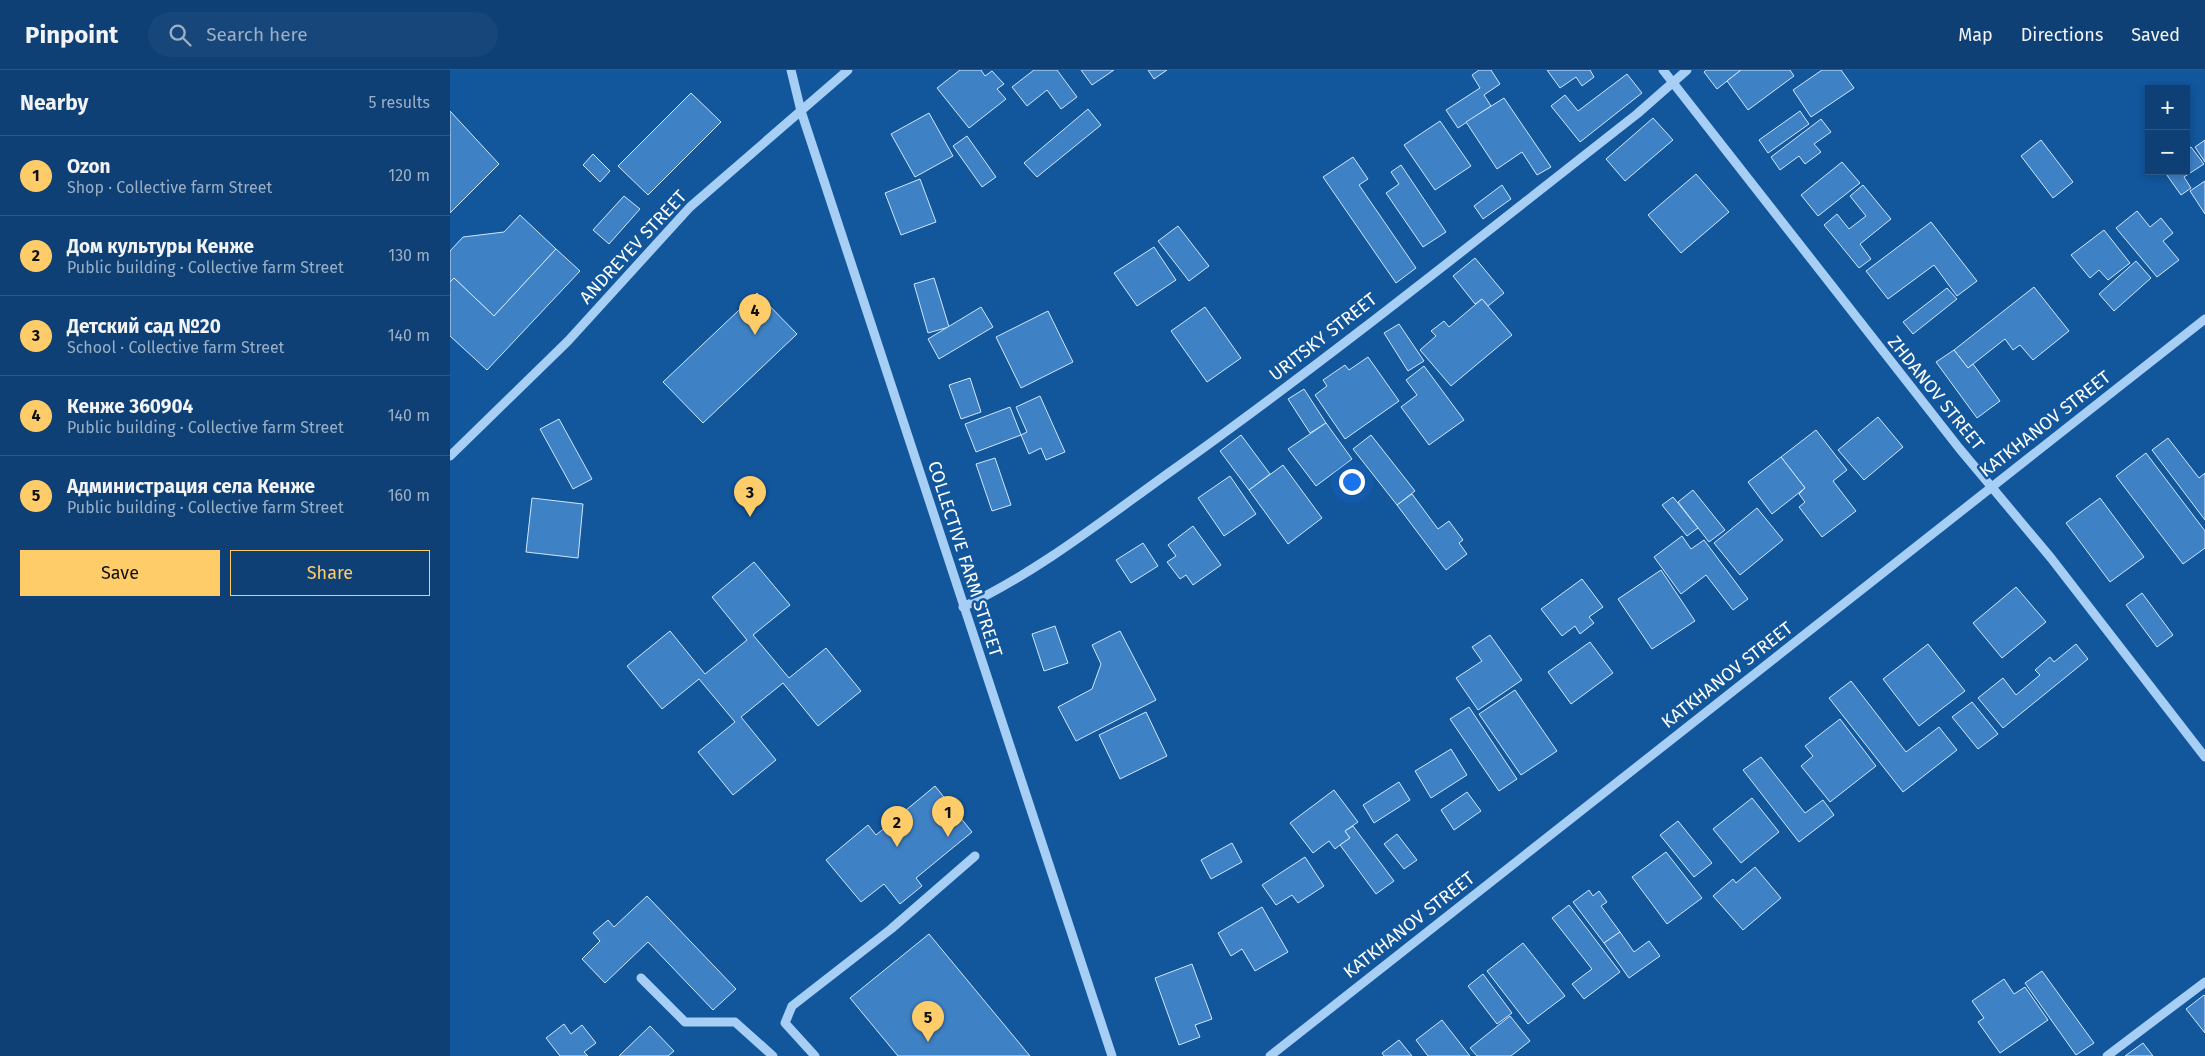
<!DOCTYPE html>
<html lang="en">
<head>
<meta charset="utf-8">
<style>
	:root { --surface:#0e4075; --page:#17477a; --text:#f1f3f6; --muted:#9bafc5; --line:#2e5987; --accent:#ffcc6a }
	body { margin:0; font-family:"Fira Sans",sans-serif; background:var(--page); color:var(--text) }
	.controls { position:absolute; right:15px; top:15px; display:grid; overflow:hidden; border-radius:0px; box-shadow:0 2px 8px #0003 }
	.controls button { width:45px; height:45px; display:grid; place-items:center; padding:0; border:0; border-bottom:1px solid var(--line); background:var(--surface); color:var(--text); font:25px sans-serif }
	.you { position:absolute; left:901px; top:411px; width:18px; height:18px; margin:-12px; border:4px solid #fff; border-radius:50%; background:#1a73e8; box-shadow:0 0 0 8px #1a73e833 }
	.badge { display:grid; place-items:center; width:32px; height:32px; border-radius:50%; background:var(--accent); color:#111; font-size:16px; font-weight:700 }
	.pin { position:absolute; translate:-50% -41px; filter:drop-shadow(0 1px 2px #0008) }
	.pin::after { content:''; position:absolute; top:26px; width:18px; height:15px; background:inherit; clip-path:polygon(0 0,100% 0,50% 100%) }
	.list { margin:0; padding:0; list-style:none }
	h2 { display:flex; justify-content:space-between; align-items:center; height:65px; margin:0; padding:0 20px; font-size:21px }
	h2 small { font-size:16px; font-weight:400; color:var(--muted) }
	.list li { display:grid; grid-template-columns:32px 1fr auto; gap:15px; align-items:center; box-sizing:border-box; height:80px; padding:0 20px; border-top:1px solid var(--line) }
	.list b { display:block; font-size:19px; white-space:nowrap }
	.list p { margin:0; font-size:16px; white-space:nowrap; color:var(--muted) }
	.list em { font-size:16px; font-style:normal; color:var(--muted) }
	.actions { display:flex; gap:10px; padding:15px 20px }
	.actions a { flex:1; padding:11px 0; border:1px solid var(--accent); border-radius:0px; text-align:center; font-size:18px; color:var(--accent) }
	.actions .main { background:var(--accent); color:#111 }
	.icon { flex:none; width:28px; height:28px; fill:none; stroke:currentColor; stroke-width:2; stroke-linecap:round; stroke-linejoin:round }
	.map { position:relative; flex:none; width:1755px; height:986px; overflow:hidden }
	header { display:flex; align-items:center; gap:30px; box-sizing:border-box; height:70px; padding:0 25px; background:var(--surface); border-bottom:1px solid var(--line) }
	header strong { font-size:24px }
	nav { display:flex; gap:28px; margin-inline-start:auto; font-size:18px }
	.search { width:350px; height:45px; background:var(--page); display:flex; align-items:center; gap:12px; box-sizing:border-box; padding:0 18px; border-radius:28px; color:var(--muted); font-size:19px }
	main { display:flex }
	aside { flex:1; background:var(--surface) }
	.map>svg:first-child { display:block }
	.building { fill:#3f81c5; stroke:#d0e7fd }
	.lines { fill:none; stroke-linecap:round; stroke-linejoin:round }
	.minor { stroke:#a7cef4; stroke-width:9 }
	.labels { text-anchor:middle; dominant-baseline:central; stroke-width:5; stroke-linejoin:round; paint-order:stroke }
	.street-label { font-size:18px; fill:#fff; stroke:#12569c }
</style>
</head>
<body>
<header>
<strong>Pinpoint</strong>
<div class="search"><svg class="icon" aria-label="search" viewBox="0 0 24 24"><circle cx="10" cy="10" r="6"/><path d="M15 15l6 6"/></svg>Search here</div>
<nav><a>Map</a><a>Directions</a><a>Saved</a></nav>
</header>
<main>
<aside>
<h2>Nearby<small>5 results</small></h2>
<ul class="list">
<li><span class="badge">1</span><div><b>Ozon</b><p>Shop · Collective farm Street</p></div><em>120 m</em></li>
<li><span class="badge">2</span><div><b>Дом культуры Кенже</b><p>Public building · Collective farm Street</p></div><em>130 m</em></li>
<li><span class="badge">3</span><div><b>Детский сад №20</b><p>School · Collective farm Street</p></div><em>140 m</em></li>
<li><span class="badge">4</span><div><b>Кенже 360904</b><p>Public building · Collective farm Street</p></div><em>140 m</em></li>
<li><span class="badge">5</span><div><b>Администрация села Кенже</b><p>Public building · Collective farm Street</p></div><em>160 m</em></li>
</ul>
<div class="actions"><a class="main">Save</a><a>Share</a></div>
</aside>
<div class="map">
<svg width="1755" height="986" viewBox="0 0 1755 986">
	<rect width="100%" height="100%" fill="#12569c"/>
	<g class="building">
		<path d="M 510,0 L 531,0 L 535,6 L 542,1 L 554,14 L 547,19 L 556,29 L 519,58 L 487,18 Z"/>
		<path d="M 607,0 L 627,27 L 611,39 L 597,20 L 577,36 L 562,17 L 584,0 Z"/>
		<path d="M 631,0 L 664,0 L 642,15 Z"/>
		<path d="M 698,0 L 717,0 L 704,9 Z"/>
		<path d="M 1029,0 L 1041,0 L 1050,14 L 1034,25 L 1041,36 L 1008,58 L 996,40 L 1030,18 L 1022,5 Z"/>
		<path d="M 1097,0 L 1140,0 L 1144,7 L 1132,16 L 1126,7 L 1110,18 Z"/>
		<path d="M 1256,0 L 1291,0 L 1267,19 L 1254,2 Z"/>
		<path d="M 1291,0 L 1340,0 L 1344,6 L 1298,40 L 1277,11 Z"/>
		<path d="M 1372,0 L 1391,0 L 1404,18 L 1361,47 L 1343,20 Z"/>
		<path d="M 1177,4 L 1192,23 L 1130,72 L 1101,36 L 1115,25 L 1128,41 Z"/>
		<path d="M 241,23 L 271,52 L 198,125 L 168,96 Z"/>
		<path d="M 1054,28 L 1101,97 L 1087,105 L 1072,82 L 1047,99 L 1016,52 Z"/>
		<path d="M 638,39 L 651,55 L 587,107 L 574,93 Z"/>
		<path d="M 0,41 L 49,94 L 0,143 Z"/>
		<path d="M 1350,41 L 1359,54 L 1318,83 L 1309,70 Z"/>
		<path d="M 479,43 L 503,86 L 465,107 L 441,64 Z"/>
		<path d="M 1203,48 L 1223,70 L 1175,111 L 1156,89 Z"/>
		<path d="M 1371,49 L 1381,62 L 1364,74 L 1371,82 L 1355,94 L 1349,86 L 1330,100 L 1321,87 Z"/>
		<path d="M 990,51 L 1021,96 L 985,120 L 954,75 Z"/>
		<path d="M 517,66 L 546,107 L 532,117 L 503,76 Z"/>
		<path d="M 1591,70 L 1623,112 L 1603,128 L 1571,86 Z"/>
		<path d="M 1755,70 L 1755,92 L 1745,77 Z"/>
		<path d="M 1741,77 L 1754,94 L 1734,107 L 1741,118 L 1731,125 L 1714,101 L 1736,101 L 1736,80 Z"/>
		<path d="M 143,84 L 160,101 L 150,112 L 133,95 Z"/>
		<path d="M 903,87 L 918,109 L 909,115 L 966,198 L 946,213 L 873,107 Z"/>
		<path d="M 1392,92 L 1410,113 L 1368,146 L 1351,125 Z"/>
		<path d="M 951,95 L 996,162 L 973,177 L 936,123 L 949,114 L 941,102 Z"/>
		<path d="M 1246,104 L 1279,142 L 1231,183 L 1198,145 Z"/>
		<path d="M 470,109 L 486,152 L 451,165 L 435,123 Z"/>
		<path d="M 1755,111 L 1755,144 L 1740,121 Z"/>
		<path d="M 1052,115 L 1061,129 L 1033,149 L 1024,136 Z"/>
		<path d="M 1413,115 L 1441,149 L 1410,174 L 1421,189 L 1409,198 L 1374,155 L 1387,144 L 1399,159 L 1416,146 L 1400,126 Z"/>
		<path d="M 174,126 L 190,139 L 159,174 L 143,160 Z"/>
		<path d="M 1687,141 L 1700,157 L 1711,148 L 1723,163 L 1713,171 L 1729,190 L 1707,207 L 1666,158 Z"/>
		<path d="M 70,145 L 106,179 L 44,246 L 4,208 L 0,212 L 0,181 L 13,167 L 54,162 Z"/>
		<path d="M 1481,152 L 1527,211 L 1507,226 L 1484,195 L 1438,229 L 1416,201 Z"/>
		<path d="M 728,156 L 759,196 L 739,211 L 708,171 Z"/>
		<path d="M 1654,160 L 1680,193 L 1658,210 L 1649,200 L 1640,208 L 1621,185 Z"/>
		<path d="M 704,177 L 726,210 L 687,236 L 664,203 Z"/>
		<path d="M 106,179 L 130,201 L 37,300 L 0,266 L 0,212 L 4,208 L 44,246 Z"/>
		<path d="M 1025,188 L 1054,223 L 1038,236 L 1032,229 L 1025,234 L 1003,206 Z"/>
		<path d="M 1686,191 L 1701,208 L 1664,241 L 1649,224 Z"/>
		<path d="M 484,208 L 499,257 L 478,263 L 464,214 Z"/>
		<path d="M 1584,217 L 1619,261 L 1583,290 L 1570,275 L 1563,280 L 1555,269 L 1518,298 L 1504,280 Z"/>
		<path d="M 1497,218 L 1507,229 L 1463,264 L 1453,252 Z"/>
		<path d="M 307,223 L 347,264 L 253,353 L 213,312 Z"/>
		<path d="M 1032,229 L 1062,265 L 1001,316 L 970,280 L 986,266 L 981,261 L 994,251 L 999,257 Z"/>
		<path d="M 531,237 L 543,257 L 489,289 L 478,269 Z"/>
		<path d="M 755,237 L 791,288 L 757,312 L 721,261 Z"/>
		<path d="M 598,241 L 623,292 L 571,318 L 546,267 Z"/>
		<path d="M 949,254 L 974,291 L 958,301 L 934,263 Z"/>
		<path d="M 1504,280 L 1518,298 L 1523,294 L 1550,331 L 1527,348 L 1486,292 Z"/>
		<path d="M 918,287 L 949,331 L 895,369 L 865,325 L 877,316 L 873,310 L 895,295 L 899,300 Z"/>
		<path d="M 974,296 L 1014,350 L 979,375 L 951,337 L 967,325 L 956,310 Z"/>
		<path d="M 520,308 L 531,342 L 511,349 L 499,315 Z"/>
		<path d="M 854,319 L 876,353 L 860,363 L 838,329 Z"/>
		<path d="M 590,326 L 615,382 L 596,390 L 591,378 L 579,384 L 571,365 L 577,362 L 566,337 Z"/>
		<path d="M 560,337 L 571,365 L 526,382 L 515,354 Z"/>
		<path d="M 1428,347 L 1453,377 L 1414,410 L 1388,380 Z"/>
		<path d="M 109,349 L 142,409 L 123,419 L 90,359 Z"/>
		<path d="M 876,353 L 902,389 L 866,416 L 838,379 Z"/>
		<path d="M 1366,360 L 1397,400 L 1383,411 L 1406,441 L 1372,467 L 1349,437 L 1355,432 L 1349,424 L 1355,418 L 1331,387 Z"/>
		<path d="M 791,365 L 820,404 L 799,420 L 770,381 Z"/>
		<path d="M 921,365 L 965,421 L 947,435 L 903,379 Z"/>
		<path d="M 1718,368 L 1749,408 L 1755,403 L 1755,450 L 1702,380 Z"/>
		<path d="M 1696,383 L 1755,461 L 1755,478 L 1733,494 L 1666,406 Z"/>
		<path d="M 1331,387 L 1355,418 L 1322,444 L 1298,412 Z"/>
		<path d="M 545,388 L 561,435 L 542,441 L 526,394 Z"/>
		<path d="M 833,395 L 872,448 L 838,474 L 799,420 Z"/>
		<path d="M 780,406 L 806,444 L 774,466 L 748,428 Z"/>
		<path d="M 1243,420 L 1275,460 L 1259,472 L 1228,432 Z"/>
		<path d="M 962,424 L 988,459 L 999,451 L 1013,470 L 1009,473 L 1017,484 L 996,500 L 947,435 Z"/>
		<path d="M 1223,427 L 1248,458 L 1237,466 L 1212,435 Z"/>
		<path d="M 82,428 L 133,434 L 128,488 L 76,482 Z"/>
		<path d="M 1650,428 L 1694,487 L 1660,512 L 1616,453 Z"/>
		<path d="M 1307,438 L 1333,470 L 1290,505 L 1264,473 Z"/>
		<path d="M 743,456 L 771,495 L 743,515 L 736,505 L 730,509 L 717,492 L 726,486 L 718,475 Z"/>
		<path d="M 1232,466 L 1241,479 L 1254,470 L 1298,529 L 1283,540 L 1256,505 L 1231,524 L 1204,487 Z"/>
		<path d="M 693,473 L 708,496 L 681,513 L 666,490 Z"/>
		<path d="M 304,492 L 340,535 L 303,565 L 339,608 L 376,578 L 411,621 L 368,656 L 333,613 L 291,647 L 326,690 L 283,725 L 248,682 L 285,652 L 249,609 L 212,639 L 177,596 L 220,561 L 255,604 L 297,570 L 262,527 Z"/>
		<path d="M 1211,500 L 1245,551 L 1202,579 L 1168,529 Z"/>
		<path d="M 1132,509 L 1153,537 L 1139,547 L 1144,553 L 1130,564 L 1125,556 L 1112,566 L 1091,539 Z"/>
		<path d="M 1566,517 L 1596,552 L 1552,588 L 1523,553 Z"/>
		<path d="M 1692,523 L 1723,565 L 1707,577 L 1676,535 Z"/>
		<path d="M 605,556 L 618,593 L 594,601 L 582,564 Z"/>
		<path d="M 670,561 L 706,630 L 626,671 L 608,637 L 642,619 L 651,594 L 642,575 Z"/>
		<path d="M 1040,565 L 1072,610 L 1028,640 L 1006,608 L 1032,591 L 1022,577 Z"/>
		<path d="M 1140,572 L 1163,603 L 1121,634 L 1098,602 Z"/>
		<path d="M 1478,574 L 1515,621 L 1469,656 L 1433,609 Z"/>
		<path d="M 1626,574 L 1638,589 L 1553,658 L 1528,628 L 1553,608 L 1566,625 L 1590,605 L 1585,600 L 1600,587 L 1604,592 Z"/>
		<path d="M 1401,611 L 1456,682 L 1489,657 L 1507,680 L 1453,722 L 1379,628 Z"/>
		<path d="M 1065,620 L 1107,681 L 1071,705 L 1029,644 Z"/>
		<path d="M 1522,632 L 1548,664 L 1528,679 L 1502,647 Z"/>
		<path d="M 1019,637 L 1067,709 L 1049,721 L 1000,649 Z"/>
		<path d="M 696,642 L 717,686 L 670,709 L 649,665 Z"/>
		<path d="M 1390,649 L 1426,696 L 1380,732 L 1351,696 L 1363,686 L 1355,676 Z"/>
		<path d="M 1001,679 L 1017,705 L 981,728 L 965,701 Z"/>
		<path d="M 1311,687 L 1355,743 L 1373,730 L 1384,745 L 1349,772 L 1293,700 Z"/>
		<path d="M 949,712 L 960,730 L 924,753 L 913,735 Z"/>
		<path d="M 485,716 L 522,762 L 466,808 L 472,816 L 450,834 L 434,814 L 411,832 L 376,790 L 418,755 L 426,765 Z"/>
		<path d="M 884,720 L 908,752 L 895,761 L 900,768 L 890,775 L 885,779 L 879,771 L 863,783 L 840,753 Z"/>
		<path d="M 1017,722 L 1031,741 L 1004,760 L 991,740 Z"/>
		<path d="M 1302,728 L 1329,762 L 1291,793 L 1263,759 Z"/>
		<path d="M 1228,751 L 1262,793 L 1244,807 L 1210,765 Z"/>
		<path d="M 903,756 L 944,811 L 926,824 L 890,775 L 900,768 L 895,761 Z"/>
		<path d="M 947,764 L 967,790 L 954,799 L 934,774 Z"/>
		<path d="M 782,773 L 792,792 L 761,809 L 751,790 Z"/>
		<path d="M 1216,782 L 1252,828 L 1217,854 L 1182,807 Z"/>
		<path d="M 855,787 L 874,816 L 848,833 L 842,825 L 826,835 L 812,815 Z"/>
		<path d="M 1305,797 L 1331,828 L 1293,860 L 1263,826 L 1283,809 L 1286,813 Z"/>
		<path d="M 1139,820 L 1143,826 L 1149,821 L 1157,832 L 1151,836 L 1170,862 L 1154,873 L 1123,832 Z"/>
		<path d="M 197,826 L 286,919 L 263,940 L 198,872 L 155,913 L 132,889 L 150,871 L 143,863 L 158,850 L 164,857 Z"/>
		<path d="M 1119,835 L 1170,902 L 1134,929 L 1122,914 L 1142,899 L 1102,848 Z"/>
		<path d="M 812,837 L 838,882 L 805,901 L 792,879 L 781,886 L 768,863 Z"/>
		<path d="M 1170,862 L 1184,882 L 1199,871 L 1210,886 L 1179,908 L 1154,873 Z"/>
		<path d="M 479,864 L 580,986 L 448,986 L 400,928 Z"/>
		<path d="M 1073,873 L 1115,926 L 1078,954 L 1037,901 Z"/>
		<path d="M 742,894 L 762,949 L 745,955 L 750,967 L 729,975 L 705,908 Z"/>
		<path d="M 1592,901 L 1644,973 L 1626,985 L 1575,913 Z"/>
		<path d="M 1033,904 L 1062,943 L 1047,954 L 1018,916 Z"/>
		<path d="M 1554,909 L 1564,924 L 1575,917 L 1598,950 L 1550,983 L 1528,952 L 1534,948 L 1522,931 Z"/>
		<path d="M 1754,925 L 1755,926 L 1755,963 L 1736,939 Z"/>
		<path d="M 1060,946 L 1080,971 L 1061,986 L 1027,986 L 1020,978 Z"/>
		<path d="M 992,950 L 1020,986 L 978,986 L 966,970 Z"/>
		<path d="M 114,954 L 121,964 L 132,955 L 146,973 L 134,982 L 138,986 L 110,986 L 96,968 Z"/>
		<path d="M 200,956 L 224,981 L 218,986 L 169,986 Z"/>
		<path d="M 949,970 L 962,986 L 934,986 L 932,983 Z"/>
		<path d="M 1693,973 L 1703,986 L 1675,986 Z"/>
	</g>
	<g class="lines">
		<g class="minor">
			<path d="M 341,0 L 351,41 L 662,986"/>
			<path d="M 1213,0 L 1509,378 L 1601,488 L 1755,687"/>
			<path d="M 0,386 L 118,271 L 240,137 L 398,0"/>
			<path d="M 513,537 C 590,501 658,446 727,397 C 884,285 1035,163 1187,44 L 1237,0"/>
			<path d="M 191,908 L 235,952 L 285,952 L 323,986"/>
			<path d="M 365,986 L 335,953 L 342,936 L 441,859 L 525,786"/>
			<path d="M 820,986 L 1755,249"/>
			<path d="M 1657,986 L 1755,912"/>
		</g>
	</g>
	<g class="labels">
		<g class="street-label">
			<text transform="translate(183 177) rotate(-47)">ANDREYEV STREET</text>
			<text transform="translate(873 267) rotate(-38)">URITSKY STREET</text>
			<text transform="translate(1486 323) rotate(51)">ZHDANOV STREET</text>
			<text transform="translate(1595 354) rotate(-38)">KATKHANOV STREET</text>
			<text transform="translate(515 489) rotate(72)">COLLECTIVE FARM STREET</text>
			<text transform="translate(1277 605) rotate(-38)">KATKHANOV STREET</text>
			<text transform="translate(959 855) rotate(-38)">KATKHANOV STREET</text>
		</g>
	</g>
</svg>
<div class="controls">
<button>+</button>
<button>−</button>
</div>
<div class="you"></div>
<div class="pin badge" style="left:498px;top:767px">1</div>
<div class="pin badge" style="left:447px;top:777px">2</div>
<div class="pin badge" style="left:300px;top:447px">3</div>
<div class="pin badge" style="left:305px;top:265px">4</div>
<div class="pin badge" style="left:478px;top:972px">5</div>
</div>
</main>
</body>
</html>
